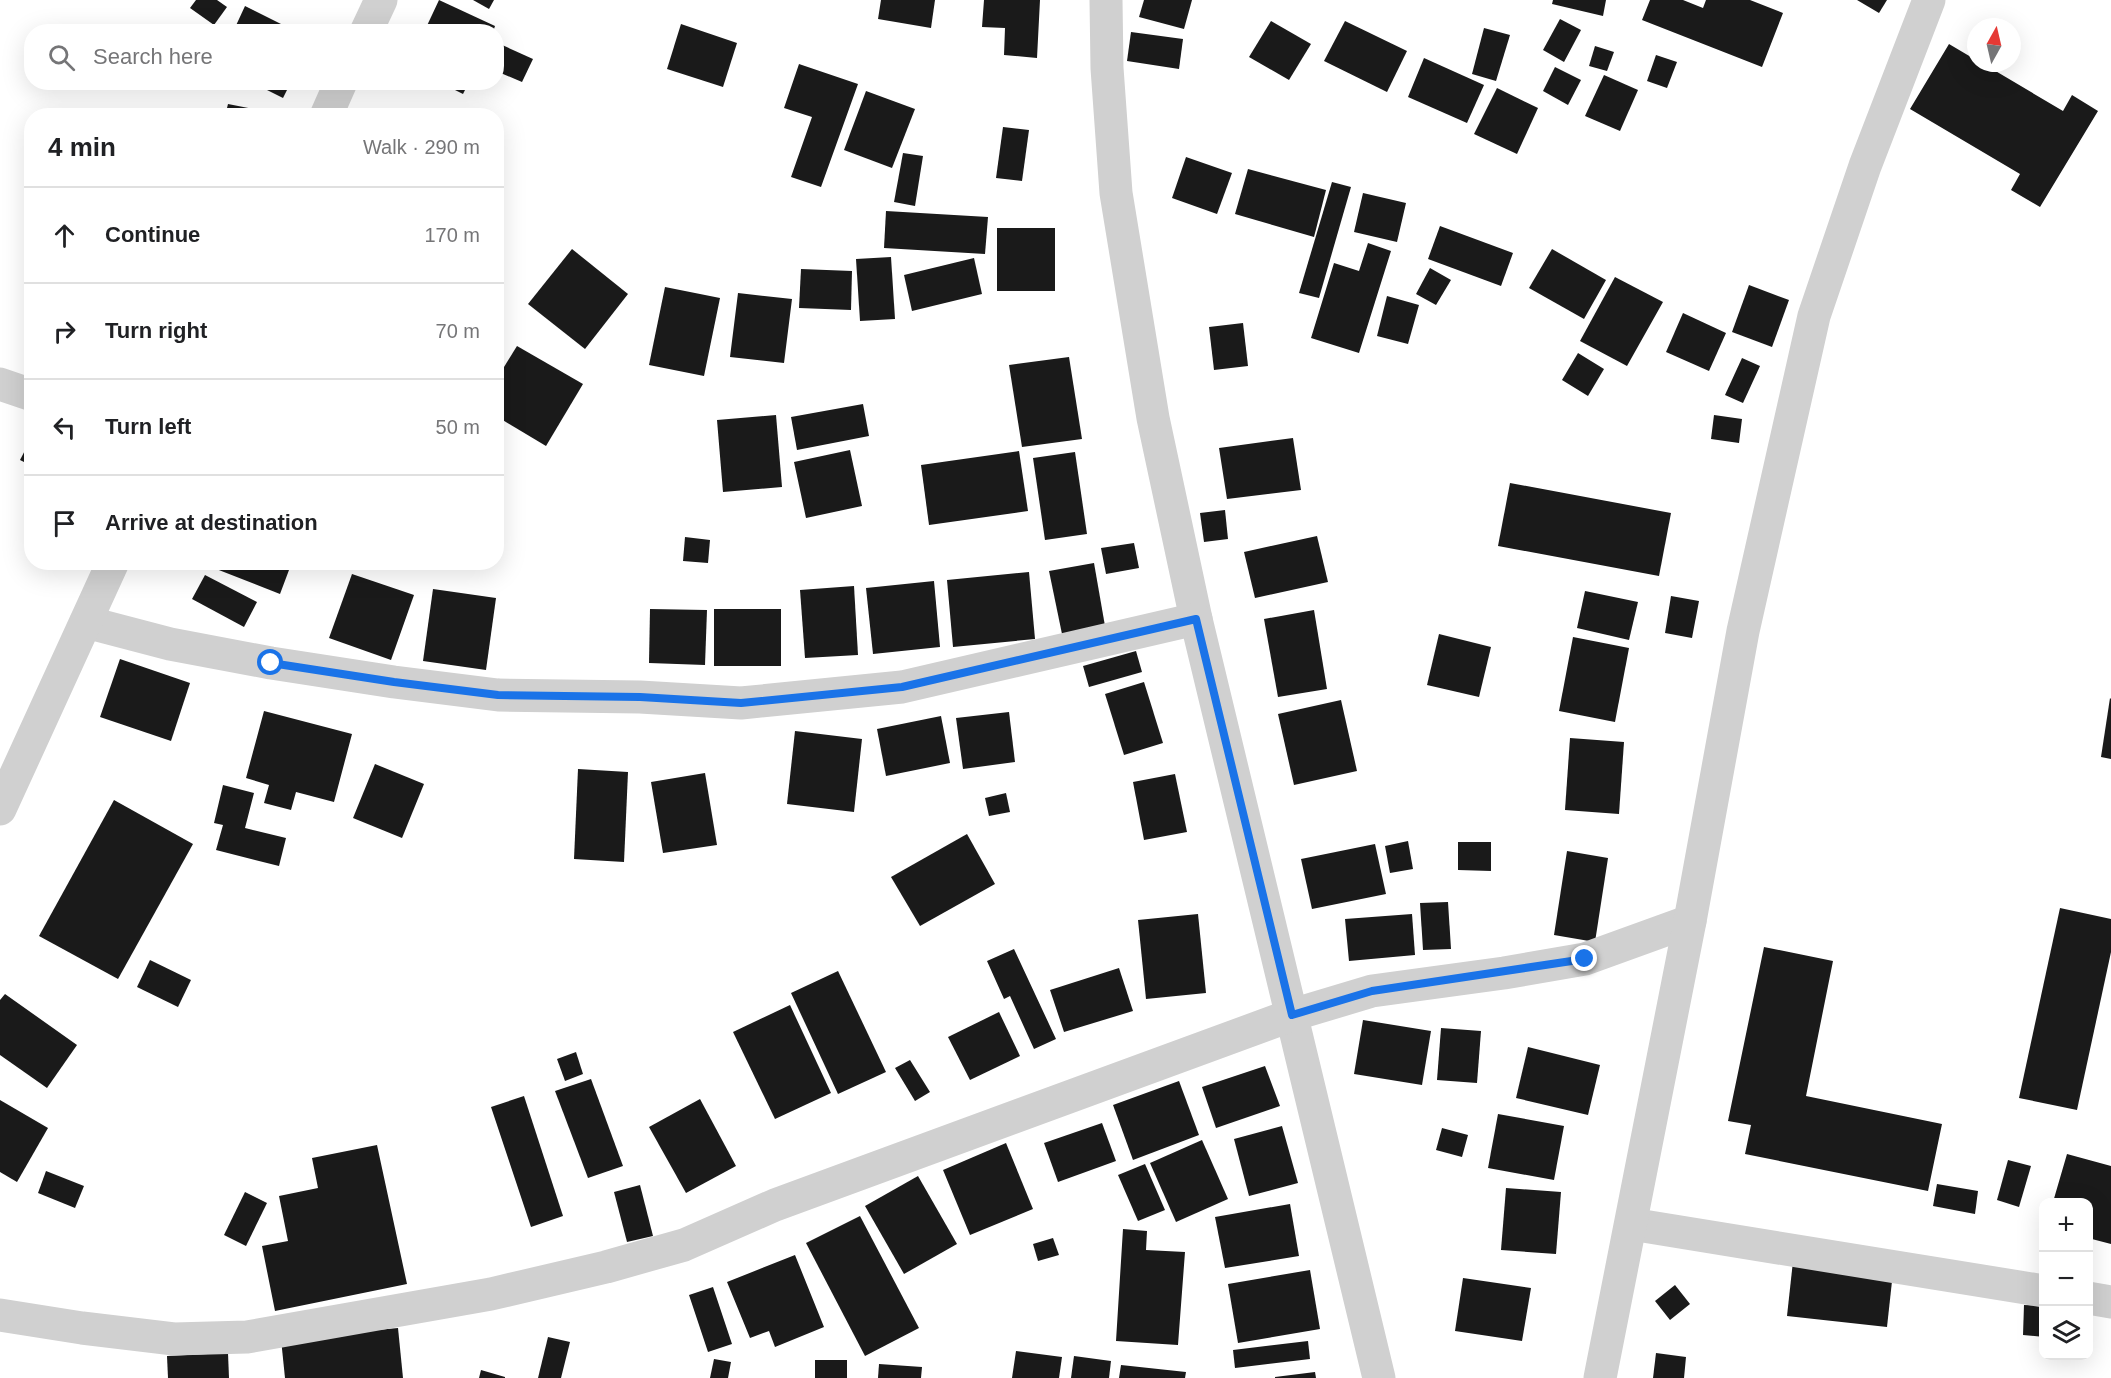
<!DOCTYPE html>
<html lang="en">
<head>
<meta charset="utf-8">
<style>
	:root { --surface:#fff; --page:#f2f2f2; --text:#202124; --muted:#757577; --line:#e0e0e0 }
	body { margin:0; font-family:Arial,sans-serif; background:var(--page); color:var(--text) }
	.controls { position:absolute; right:18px; bottom:18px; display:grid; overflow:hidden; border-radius:12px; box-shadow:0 6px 24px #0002 }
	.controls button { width:54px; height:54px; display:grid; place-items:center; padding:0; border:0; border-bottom:2px solid var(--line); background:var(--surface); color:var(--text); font:30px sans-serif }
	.compass { position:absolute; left:1967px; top:18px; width:54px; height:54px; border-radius:50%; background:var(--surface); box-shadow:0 6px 24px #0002; rotate:8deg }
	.stop { position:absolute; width:18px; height:18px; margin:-14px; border:4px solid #1a73e8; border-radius:50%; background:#fff }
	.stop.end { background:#1a73e8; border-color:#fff; box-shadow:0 2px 6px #0008 }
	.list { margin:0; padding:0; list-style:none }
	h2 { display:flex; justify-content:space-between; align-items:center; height:78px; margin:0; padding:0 24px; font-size:26px }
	h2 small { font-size:20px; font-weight:400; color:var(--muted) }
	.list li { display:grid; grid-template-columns:39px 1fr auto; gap:18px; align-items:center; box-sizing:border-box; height:96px; padding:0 24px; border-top:2px solid var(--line) }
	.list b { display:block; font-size:22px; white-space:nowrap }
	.list em { font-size:20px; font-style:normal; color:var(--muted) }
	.icon { flex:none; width:33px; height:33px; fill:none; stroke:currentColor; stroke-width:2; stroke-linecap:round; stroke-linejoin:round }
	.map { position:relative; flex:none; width:2111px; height:1378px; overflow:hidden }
	.search { position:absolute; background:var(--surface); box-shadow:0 6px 24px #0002; left:24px; top:24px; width:480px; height:66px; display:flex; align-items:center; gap:15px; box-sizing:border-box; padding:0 21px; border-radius:24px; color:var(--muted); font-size:22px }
	.panel { position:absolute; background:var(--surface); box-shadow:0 6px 24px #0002; left:24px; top:108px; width:480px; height:462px; border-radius:24px }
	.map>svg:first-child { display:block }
	.building { fill:#1a1a1a }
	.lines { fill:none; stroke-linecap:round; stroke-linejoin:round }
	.minor { stroke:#d0d0d0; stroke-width:33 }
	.route { stroke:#1a73e8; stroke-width:8 }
</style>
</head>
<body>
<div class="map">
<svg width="2111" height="1378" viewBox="0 0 2111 1378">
	<rect width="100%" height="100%" fill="#fff"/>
	<g class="building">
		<path d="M 196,0 L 217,0 L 227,7 L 214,25 L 190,8 Z"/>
		<path d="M 439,0 L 495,26 L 493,32 L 424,32 Z"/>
		<path d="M 473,0 L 494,0 L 489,9 Z"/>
		<path d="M 881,0 L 935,0 L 931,28 L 878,19 Z"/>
		<path d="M 984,0 L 1040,0 L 1037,58 L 1004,55 L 1005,28 L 982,27 Z"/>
		<path d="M 1144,0 L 1192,0 L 1184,29 L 1139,17 Z"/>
		<path d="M 1553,0 L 1606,0 L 1603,16 L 1552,4 Z"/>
		<path d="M 1650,0 L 1683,0 L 1703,8 L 1706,0 L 1750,0 L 1783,13 L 1762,67 L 1642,20 Z"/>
		<path d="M 1857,0 L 1887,0 L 1879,13 Z"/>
		<path d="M 245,6 L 297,32 L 233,32 Z"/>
		<path d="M 1560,19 L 1581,30 L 1564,62 L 1543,50 Z"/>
		<path d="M 1271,21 L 1311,44 L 1289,80 L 1249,57 Z"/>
		<path d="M 1345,21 L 1407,51 L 1387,92 L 1324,61 Z"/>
		<path d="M 681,24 L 737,43 L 723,87 L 667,69 Z"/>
		<path d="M 1484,28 L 1510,35 L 1496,81 L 1472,74 Z"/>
		<path d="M 1131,32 L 1183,39 L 1179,69 L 1127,61 Z"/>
		<path d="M 500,44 L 533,59 L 522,82 L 496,71 L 496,51 Z"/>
		<path d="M 1949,44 L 1976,60 L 1976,63 L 1982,63 L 2063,111 L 2072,95 L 2098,111 L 2040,207 L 2011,190 L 2020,174 L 1910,109 Z"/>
		<path d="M 1595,46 L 1614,52 L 1607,71 L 1589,66 Z"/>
		<path d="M 1656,55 L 1677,62 L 1667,88 L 1647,81 Z"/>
		<path d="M 1424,58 L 1484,85 L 1467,123 L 1408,97 Z"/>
		<path d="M 799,64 L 858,84 L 821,187 L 791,177 L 812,117 L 784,108 Z"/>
		<path d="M 1555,67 L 1581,80 L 1568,105 L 1543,91 Z"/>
		<path d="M 1604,75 L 1638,90 L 1620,131 L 1585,116 Z"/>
		<path d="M 251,82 L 291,82 L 283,98 Z"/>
		<path d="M 439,82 L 469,82 L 463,94 Z"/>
		<path d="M 1497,88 L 1538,108 L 1517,154 L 1474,134 Z"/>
		<path d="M 866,91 L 915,109 L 892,168 L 844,150 Z"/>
		<path d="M 228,104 L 259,110 L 258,116 L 225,116 Z"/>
		<path d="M 1003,127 L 1029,130 L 1022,181 L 996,178 Z"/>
		<path d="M 903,153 L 923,156 L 915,206 L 894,202 Z"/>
		<path d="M 1186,157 L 1232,173 L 1217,214 L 1172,198 Z"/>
		<path d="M 1248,169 L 1326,190 L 1314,237 L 1235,214 Z"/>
		<path d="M 1332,182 L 1351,187 L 1319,298 L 1299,293 Z"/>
		<path d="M 1363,193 L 1406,203 L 1397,242 L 1354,232 Z"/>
		<path d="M 886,211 L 988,217 L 985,254 L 884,248 Z"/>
		<path d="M 1440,226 L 1513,253 L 1501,286 L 1428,259 Z"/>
		<rect x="997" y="228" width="58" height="63"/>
		<path d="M 1368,243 L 1391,251 L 1359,353 L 1311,338 L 1334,263 L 1359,271 Z"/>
		<path d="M 572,249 L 628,294 L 585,349 L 528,304 Z"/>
		<path d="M 1552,249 L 1606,280 L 1584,319 L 1529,288 Z"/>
		<path d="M 891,257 L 895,319 L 860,321 L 856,259 Z"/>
		<path d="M 974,258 L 982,294 L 912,311 L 904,275 Z"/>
		<path d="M 1430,268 L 1451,280 L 1436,305 L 1416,294 Z"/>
		<path d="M 801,269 L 852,271 L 851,310 L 799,308 Z"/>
		<path d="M 1615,277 L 1663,302 L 1627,366 L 1580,341 Z"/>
		<path d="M 1749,285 L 1789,300 L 1772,347 L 1732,332 Z"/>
		<path d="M 665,287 L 720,298 L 704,376 L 649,365 Z"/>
		<path d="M 738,293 L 792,299 L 784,363 L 730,357 Z"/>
		<path d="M 1387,296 L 1419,305 L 1408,344 L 1377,336 Z"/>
		<path d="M 1683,313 L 1726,333 L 1709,371 L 1666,352 Z"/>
		<path d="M 1243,323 L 1248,366 L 1214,370 L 1209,327 Z"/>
		<path d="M 517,346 L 583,384 L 546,446 L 496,416 L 496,380 Z"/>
		<path d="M 1578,353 L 1604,369 L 1588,396 L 1562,380 Z"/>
		<path d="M 1069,357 L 1082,439 L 1022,447 L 1009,365 Z"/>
		<path d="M 1742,358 L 1760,366 L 1743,403 L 1725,395 Z"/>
		<path d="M 863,404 L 869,436 L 797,450 L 791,417 Z"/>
		<path d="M 776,415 L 782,487 L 723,492 L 717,420 Z"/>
		<path d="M 1714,415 L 1742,419 L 1739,443 L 1711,439 Z"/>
		<path d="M 32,437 L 32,466 L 20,460 Z"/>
		<path d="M 1293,438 L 1301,490 L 1227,499 L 1219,448 Z"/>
		<path d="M 850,450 L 862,506 L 806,518 L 794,462 Z"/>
		<path d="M 1019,451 L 1028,511 L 929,525 L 921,465 Z"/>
		<path d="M 1075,452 L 1087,534 L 1045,540 L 1033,458 Z"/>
		<path d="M 1510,483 L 1671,513 L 1659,576 L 1498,546 Z"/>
		<path d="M 1225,510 L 1228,539 L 1204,542 L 1200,513 Z"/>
		<path d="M 1317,536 L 1328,582 L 1255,598 L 1244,552 Z"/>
		<path d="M 685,537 L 710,540 L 708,563 L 683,561 Z"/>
		<path d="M 1134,543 L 1139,568 L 1106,574 L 1101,548 Z"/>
		<path d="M 207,562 L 292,562 L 280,594 L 206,565 Z"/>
		<path d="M 1094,563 L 1105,626 L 1062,634 L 1049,571 Z"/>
		<path d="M 1029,572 L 1035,639 L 953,647 L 947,580 Z"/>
		<path d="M 352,574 L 414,595 L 391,660 L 329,638 Z"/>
		<path d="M 205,575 L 257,602 L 244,627 L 192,599 Z"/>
		<path d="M 934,581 L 940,647 L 873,654 L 866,588 Z"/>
		<path d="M 854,586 L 858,655 L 805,658 L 800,590 Z"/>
		<path d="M 433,589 L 496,598 L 486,670 L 423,661 Z"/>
		<path d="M 1585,591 L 1638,602 L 1629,640 L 1577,628 Z"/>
		<path d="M 1671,596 L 1699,601 L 1692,638 L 1665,633 Z"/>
		<path d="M 650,609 L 707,610 L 705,665 L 649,663 Z"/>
		<rect x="714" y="609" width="67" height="57"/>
		<path d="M 1314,610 L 1327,689 L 1278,697 L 1264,619 Z"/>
		<path d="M 1439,634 L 1491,647 L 1479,697 L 1427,685 Z"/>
		<path d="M 1573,637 L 1629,648 L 1615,722 L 1559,711 Z"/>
		<path d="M 1136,651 L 1142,672 L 1089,687 L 1083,666 Z"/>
		<path d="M 120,659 L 190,683 L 171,741 L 100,717 Z"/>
		<path d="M 1144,682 L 1163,743 L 1124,755 L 1105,694 Z"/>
		<path d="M 2110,698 L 2111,699 L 2111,759 L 2101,757 Z"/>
		<path d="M 1341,700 L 1357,771 L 1294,785 L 1278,714 Z"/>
		<path d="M 264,711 L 352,734 L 334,802 L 296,792 L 291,810 L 264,803 L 269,785 L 246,778 Z"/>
		<path d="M 1009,712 L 1015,762 L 963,769 L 956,718 Z"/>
		<path d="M 941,716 L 950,763 L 886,776 L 877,729 Z"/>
		<path d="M 795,731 L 862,739 L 854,812 L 787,804 Z"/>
		<path d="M 1570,738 L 1624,742 L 1619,814 L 1565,810 Z"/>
		<path d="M 375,764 L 424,784 L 402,838 L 353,818 Z"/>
		<path d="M 578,769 L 628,772 L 624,862 L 574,859 Z"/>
		<path d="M 705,773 L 717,845 L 663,853 L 651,782 Z"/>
		<path d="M 1175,774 L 1187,832 L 1144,840 L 1133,782 Z"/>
		<path d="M 223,785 L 254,793 L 245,828 L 286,838 L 279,866 L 216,850 L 223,825 L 214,823 Z"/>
		<path d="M 1006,793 L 1010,812 L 989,816 L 985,798 Z"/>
		<path d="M 114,800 L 193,844 L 118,979 L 39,936 Z"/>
		<path d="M 967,834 L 995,884 L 920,926 L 891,877 Z"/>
		<path d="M 1408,841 L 1413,869 L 1390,873 L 1385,846 Z"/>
		<path d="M 1458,842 L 1491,842 L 1491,871 L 1458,870 Z"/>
		<path d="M 1375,844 L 1386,894 L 1312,909 L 1301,859 Z"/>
		<path d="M 1567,851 L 1608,858 L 1595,942 L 1554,935 Z"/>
		<path d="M 1448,902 L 1451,949 L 1423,950 L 1420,903 Z"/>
		<path d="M 2060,908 L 2111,919 L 2111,952 L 2077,1110 L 2019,1098 Z"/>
		<path d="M 1198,914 L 1206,993 L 1146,999 L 1138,920 Z"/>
		<path d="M 1412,914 L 1415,955 L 1349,961 L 1345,919 Z"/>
		<path d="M 1764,947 L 1833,961 L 1806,1096 L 1942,1124 L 1928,1191 L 1745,1154 L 1751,1125 L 1728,1121 Z"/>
		<path d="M 1014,949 L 1056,1039 L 1034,1049 L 1010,996 L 1004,999 L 987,961 Z"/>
		<path d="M 150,960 L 191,980 L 178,1007 L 137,987 Z"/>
		<path d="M 1119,968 L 1133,1011 L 1064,1032 L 1050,990 Z"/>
		<path d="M 838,971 L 886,1072 L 838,1094 L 791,993 Z"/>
		<path d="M 5,994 L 77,1045 L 47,1088 L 0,1055 L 0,1000 Z"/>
		<path d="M 790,1005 L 831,1093 L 775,1119 L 733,1032 Z"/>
		<path d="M 999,1012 L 1020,1056 L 970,1080 L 948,1037 Z"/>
		<path d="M 1363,1020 L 1431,1031 L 1422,1085 L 1354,1074 Z"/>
		<path d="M 1441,1028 L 1481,1031 L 1477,1083 L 1437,1080 Z"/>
		<path d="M 1528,1047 L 1600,1065 L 1588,1115 L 1516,1098 Z"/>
		<path d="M 576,1052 L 583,1074 L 565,1081 L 557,1059 Z"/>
		<path d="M 910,1060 L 930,1092 L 915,1101 L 895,1068 Z"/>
		<path d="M 1265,1066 L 1280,1106 L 1216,1128 L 1202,1087 Z"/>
		<path d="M 591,1079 L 623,1166 L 588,1178 L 555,1091 Z"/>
		<path d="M 1179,1081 L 1199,1135 L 1133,1160 L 1113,1105 Z"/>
		<path d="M 524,1096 L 563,1216 L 531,1227 L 491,1107 Z"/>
		<path d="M 700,1099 L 736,1166 L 686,1193 L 649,1127 Z"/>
		<path d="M 0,1100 L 48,1128 L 17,1182 L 0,1172 Z"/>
		<path d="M 1498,1114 L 1564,1126 L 1554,1180 L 1488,1168 Z"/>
		<path d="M 1102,1123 L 1116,1161 L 1058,1182 L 1044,1143 Z"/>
		<path d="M 1282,1126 L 1298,1183 L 1249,1196 L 1234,1139 Z"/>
		<path d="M 1442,1128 L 1468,1135 L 1462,1157 L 1436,1150 Z"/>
		<path d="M 1202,1140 L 1228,1199 L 1176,1222 L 1150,1163 Z"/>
		<path d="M 1006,1143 L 1033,1209 L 970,1235 L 943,1170 Z"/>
		<path d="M 377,1145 L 407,1284 L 275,1311 L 262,1246 L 288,1241 L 279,1196 L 318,1188 L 312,1158 Z"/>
		<path d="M 2067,1154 L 2111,1166 L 2111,1244 L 2088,1238 L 2088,1202 L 2053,1202 Z"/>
		<path d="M 2008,1160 L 2031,1166 L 2019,1207 L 1997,1200 Z"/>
		<path d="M 1145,1164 L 1165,1210 L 1138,1221 L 1118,1175 Z"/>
		<path d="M 46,1171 L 84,1186 L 75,1208 L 38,1193 Z"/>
		<path d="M 918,1176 L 957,1244 L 904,1274 L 865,1206 Z"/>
		<path d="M 1937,1184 L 1978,1191 L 1975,1214 L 1933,1206 Z"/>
		<path d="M 640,1185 L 653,1236 L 627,1242 L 614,1192 Z"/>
		<path d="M 1506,1188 L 1561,1192 L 1556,1254 L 1501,1250 Z"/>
		<path d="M 245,1192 L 267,1203 L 246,1246 L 224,1235 Z"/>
		<path d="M 1290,1204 L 1299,1256 L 1225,1268 L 1215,1217 Z"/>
		<path d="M 860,1216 L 919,1328 L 865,1356 L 806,1243 Z"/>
		<path d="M 1123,1229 L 1147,1231 L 1146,1250 L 1185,1252 L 1178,1345 L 1116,1341 Z"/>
		<path d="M 1053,1238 L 1059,1255 L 1038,1261 L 1033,1244 Z"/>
		<path d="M 795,1255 L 824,1327 L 775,1347 L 769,1331 L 750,1338 L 727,1282 Z"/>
		<path d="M 1793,1261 L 1893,1272 L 1887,1327 L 1787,1316 Z"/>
		<path d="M 1310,1270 L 1320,1329 L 1238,1343 L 1228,1284 Z"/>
		<path d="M 1463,1278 L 1531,1288 L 1522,1341 L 1455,1331 Z"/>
		<path d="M 1675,1285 L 1690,1304 L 1670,1320 L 1655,1301 Z"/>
		<path d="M 713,1287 L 732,1344 L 708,1352 L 689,1295 Z"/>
		<path d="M 2024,1305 L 2044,1306 L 2044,1337 L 2023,1335 Z"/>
		<path d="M 398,1328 L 403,1378 L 285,1378 L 281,1339 Z"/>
		<path d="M 548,1337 L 570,1342 L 561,1378 L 538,1378 Z"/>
		<path d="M 1308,1341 L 1310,1359 L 1235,1368 L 1233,1350 Z"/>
		<path d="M 1016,1351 L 1062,1357 L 1059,1378 L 1012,1378 Z"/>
		<path d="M 228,1353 L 229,1378 L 168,1378 L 167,1356 Z"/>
		<path d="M 1656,1353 L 1686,1357 L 1684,1378 L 1653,1378 Z"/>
		<path d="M 1074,1356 L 1111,1361 L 1109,1378 L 1071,1378 Z"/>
		<path d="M 714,1359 L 731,1362 L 728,1378 L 710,1378 Z"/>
		<rect x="815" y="1360" width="32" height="18"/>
		<path d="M 879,1364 L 922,1367 L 921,1378 L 878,1378 Z"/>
		<path d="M 1121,1365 L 1186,1372 L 1185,1378 L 1119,1378 Z"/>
		<path d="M 481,1370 L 505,1377 L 505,1378 L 479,1378 Z"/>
		<path d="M 1315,1372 L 1316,1378 L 1275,1378 L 1275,1377 Z"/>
	</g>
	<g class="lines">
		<g class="minor">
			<path d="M 1106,0 L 1107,68 L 1116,193 L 1153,418 L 1196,619 L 1379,1378"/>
			<path d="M 366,32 L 381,0"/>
			<path d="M 326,116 L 341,82"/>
			<path d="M 0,384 L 32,395"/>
			<path d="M 86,622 L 170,644 L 271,663 L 394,682 L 498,695 L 640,697 L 741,703 L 902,687 L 1196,619"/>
			<path d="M 0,809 L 113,562"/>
			<path d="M 1631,1224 L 2044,1291"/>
			<path d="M 2088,1298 L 2111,1302"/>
			<path d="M 0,1315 L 82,1328 L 174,1339 L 247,1337 L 491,1294 L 606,1267 L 684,1245 L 775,1205 L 1292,1015 L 1372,991 L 1504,973 L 1585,959 L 1690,921"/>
			<path d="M 1600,1378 L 1690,921 L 1743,631 L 1814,316 L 1865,166 L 1929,0"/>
		</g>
	</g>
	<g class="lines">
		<path class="route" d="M 271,663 L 394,682 L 498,695 L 640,697 L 741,703 L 902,687 L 1196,619 L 1292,1015 L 1372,991 L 1585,959"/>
	</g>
</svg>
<div class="controls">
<button>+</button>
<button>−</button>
<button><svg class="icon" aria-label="layers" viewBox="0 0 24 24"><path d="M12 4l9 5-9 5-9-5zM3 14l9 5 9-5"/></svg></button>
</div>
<svg class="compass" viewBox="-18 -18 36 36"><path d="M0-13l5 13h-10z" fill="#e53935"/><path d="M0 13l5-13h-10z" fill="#757577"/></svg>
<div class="stop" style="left:271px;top:663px"></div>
<div class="stop end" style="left:1585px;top:959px"></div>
<div class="search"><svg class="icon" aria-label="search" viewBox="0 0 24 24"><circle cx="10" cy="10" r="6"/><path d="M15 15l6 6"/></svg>Search here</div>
<section class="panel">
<h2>4 min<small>Walk · 290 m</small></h2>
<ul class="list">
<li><svg class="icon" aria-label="ahead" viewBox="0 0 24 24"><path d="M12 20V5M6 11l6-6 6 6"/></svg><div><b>Continue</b></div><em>170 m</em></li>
<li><svg class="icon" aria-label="right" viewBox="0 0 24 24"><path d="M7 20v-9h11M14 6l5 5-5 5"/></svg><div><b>Turn right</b></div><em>70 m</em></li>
<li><svg class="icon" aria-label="left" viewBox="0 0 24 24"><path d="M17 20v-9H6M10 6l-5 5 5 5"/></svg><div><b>Turn left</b></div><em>50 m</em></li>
<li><svg class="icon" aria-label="arrive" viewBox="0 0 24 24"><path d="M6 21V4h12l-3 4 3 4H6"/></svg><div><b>Arrive at destination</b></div></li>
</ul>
</section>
</div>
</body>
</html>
